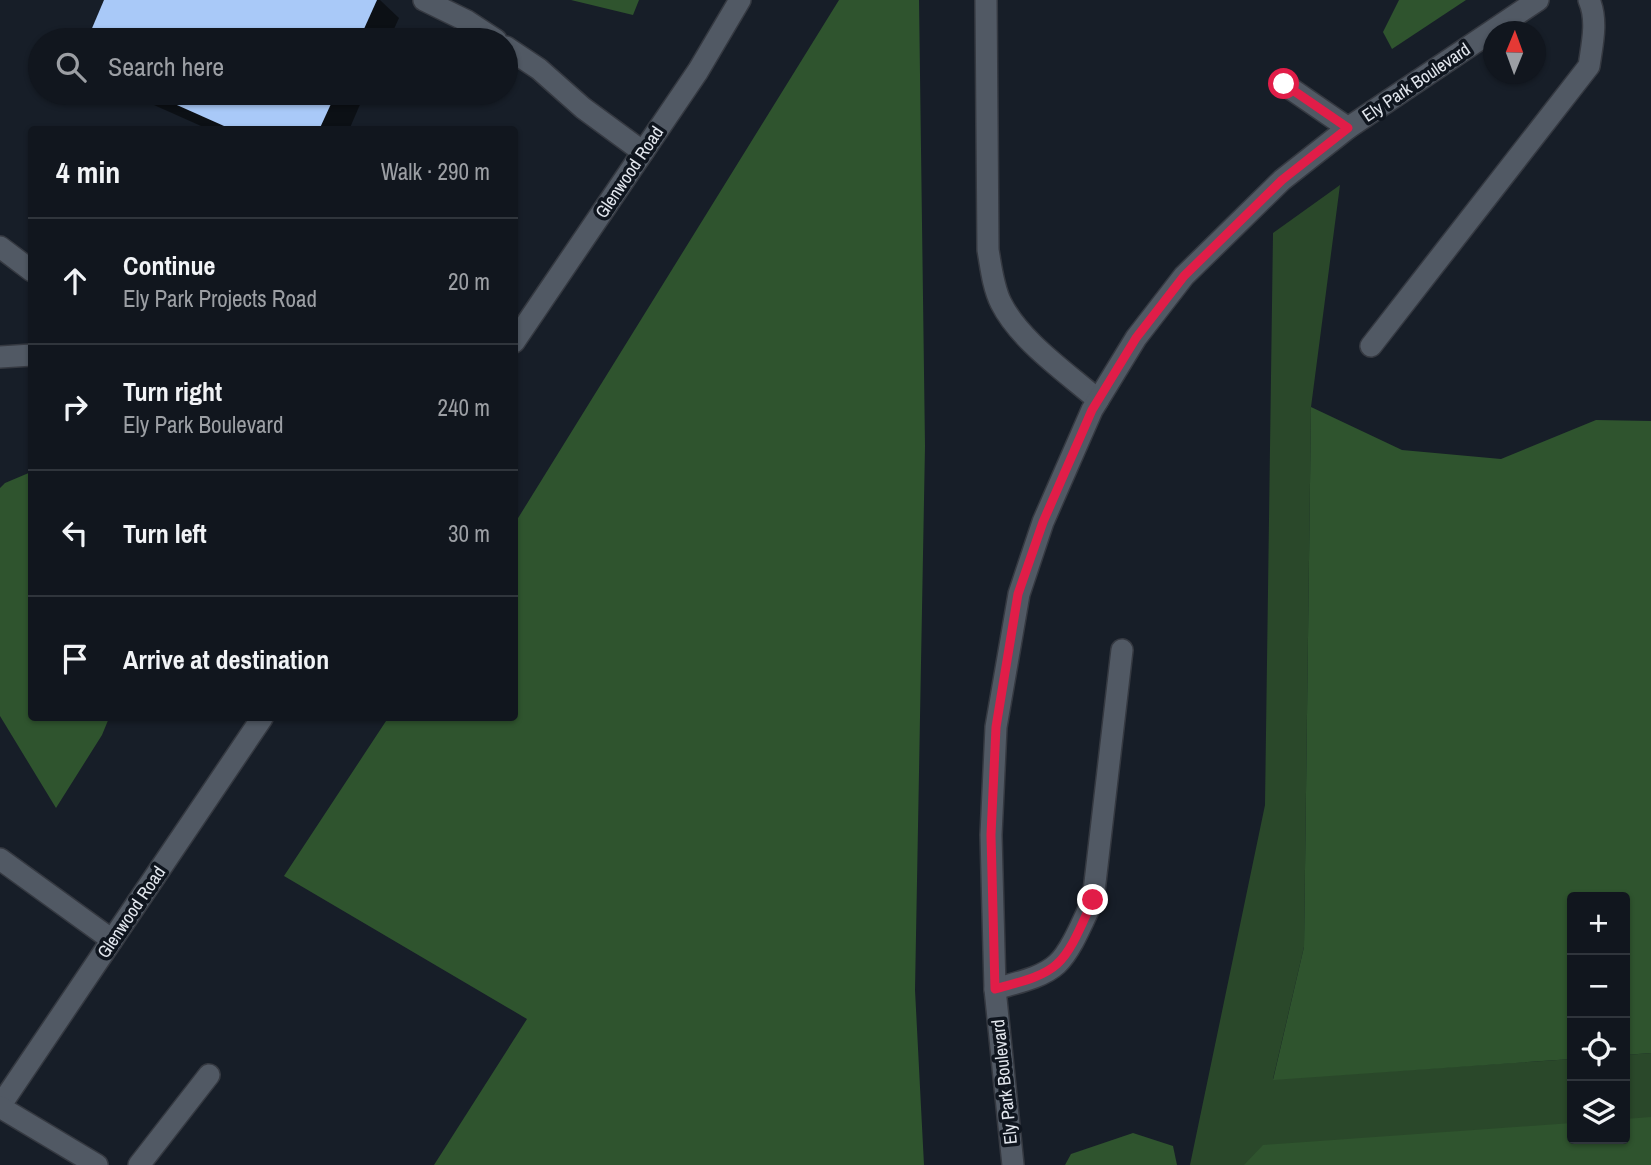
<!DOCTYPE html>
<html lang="en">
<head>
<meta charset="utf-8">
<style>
	:root { --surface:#11161e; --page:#1e232b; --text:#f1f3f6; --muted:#9c9fa4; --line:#30353c }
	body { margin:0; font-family:"Archivo Narrow",sans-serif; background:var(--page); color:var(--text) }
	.controls { position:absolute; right:21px; bottom:21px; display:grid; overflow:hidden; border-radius:7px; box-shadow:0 2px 5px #0004 }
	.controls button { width:63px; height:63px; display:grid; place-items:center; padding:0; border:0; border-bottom:2px solid var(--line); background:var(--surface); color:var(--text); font:35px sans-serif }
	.compass { position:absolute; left:1483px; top:21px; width:63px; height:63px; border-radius:50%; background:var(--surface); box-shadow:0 2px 5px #0004; rotate:1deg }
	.stop { position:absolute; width:21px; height:21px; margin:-16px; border:5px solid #e11d48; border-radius:50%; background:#fff }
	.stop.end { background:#e11d48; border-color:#fff; box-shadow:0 2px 7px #0008 }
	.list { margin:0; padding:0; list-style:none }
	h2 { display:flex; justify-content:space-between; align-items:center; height:91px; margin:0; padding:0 28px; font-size:30px }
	h2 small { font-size:23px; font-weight:400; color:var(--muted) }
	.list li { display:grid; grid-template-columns:46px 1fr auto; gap:21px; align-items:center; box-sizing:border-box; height:126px; padding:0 28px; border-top:2px solid var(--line) }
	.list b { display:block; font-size:26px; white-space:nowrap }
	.list p { margin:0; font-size:23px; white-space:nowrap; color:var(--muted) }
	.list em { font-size:23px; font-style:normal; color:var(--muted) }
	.icon { flex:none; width:38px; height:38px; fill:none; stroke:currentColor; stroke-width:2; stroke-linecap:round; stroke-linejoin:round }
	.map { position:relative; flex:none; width:1651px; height:1165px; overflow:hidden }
	.search { position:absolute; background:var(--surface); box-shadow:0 2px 5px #0004; left:28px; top:28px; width:490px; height:77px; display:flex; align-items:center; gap:18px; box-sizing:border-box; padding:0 24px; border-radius:38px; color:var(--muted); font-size:26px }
	.panel { position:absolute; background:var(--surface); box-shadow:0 2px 5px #0004; left:28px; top:126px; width:490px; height:595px; border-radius:7px }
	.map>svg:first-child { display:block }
	.green { fill:#2a482a }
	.forest { fill:#2f542e }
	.shadow { fill:#0007 }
	.building { fill:#a9c9f8 }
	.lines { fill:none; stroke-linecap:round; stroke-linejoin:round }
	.minor-casing { stroke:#353941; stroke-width:24 }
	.minor { stroke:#515964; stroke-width:21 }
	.route { stroke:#e11d48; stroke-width:9 }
	.labels { text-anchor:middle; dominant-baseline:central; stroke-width:7; stroke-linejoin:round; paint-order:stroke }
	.street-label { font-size:18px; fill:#e2e6ed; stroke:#0f151e }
</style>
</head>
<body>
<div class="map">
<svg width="1651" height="1165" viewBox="0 0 1651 1165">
	<rect width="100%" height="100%" fill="#171e28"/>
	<path class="green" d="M 1340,185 L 1311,407 L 1304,947 L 1273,1079 L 1572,1059 L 1572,1139 L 1625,1139 L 1625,1055 L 1651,1053 L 1651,1165 L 1190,1165 L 1265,805 L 1273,233 Z"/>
	<g class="forest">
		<path d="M 571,0 L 639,0 L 633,15 Z"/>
		<path d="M 839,0 L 919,0 L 925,446 L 915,990 L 924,1165 L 434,1165 L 527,1019 L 284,876 L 388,718 L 514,718 L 515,523 Z"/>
		<path d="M 1399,0 L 1466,0 L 1392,49 L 1383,32 Z"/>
		<path d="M 1311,407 L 1402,450 L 1501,459 L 1596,420 L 1651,421 L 1651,1053 L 1625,1055 L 1625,897 L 1572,897 L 1572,1059 L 1273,1080 L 1304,947 Z"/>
		<path d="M 31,472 L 32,718 L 109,718 L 102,735 L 56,808 L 0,716 L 0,488 L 5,483 Z"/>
		<path d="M 1651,1117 L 1651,1165 L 1244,1165 L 1263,1145 L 1572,1123 L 1572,1139 L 1625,1139 L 1625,1119 Z"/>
		<path d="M 1133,1133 L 1173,1146 L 1177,1165 L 1065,1165 L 1071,1154 Z"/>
	</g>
	<g class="shadow">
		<path d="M 106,0 L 380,0 L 399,18 L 389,40 L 88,40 Z"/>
		<path d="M 127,93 L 365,93 L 349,130 L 210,130 Z"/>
	</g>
	<g class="building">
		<path d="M 104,0 L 377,0 L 359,40 L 87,40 Z"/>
		<path d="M 150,93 L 336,93 L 319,130 L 233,130 Z"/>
	</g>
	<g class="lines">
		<g class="minor-casing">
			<g id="minor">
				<path d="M 424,0 L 467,21 L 496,40"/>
				<path d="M 986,0 L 988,250 C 991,267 993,287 1001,303 C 1020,341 1066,372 1098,400"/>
				<path d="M 506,47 L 539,69 L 583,108 L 643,152"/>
				<path d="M 1284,84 L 1348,128"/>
				<path d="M 0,247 L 32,271"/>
				<path d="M 514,342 L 698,71 L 740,0"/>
				<path d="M 1371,346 L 1589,66 C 1592,45 1598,20 1589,0"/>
				<path d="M 0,357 L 32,355"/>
				<path d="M 0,859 L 112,940"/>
				<path d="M 995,989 C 1015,983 1042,978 1057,964 C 1072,950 1084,918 1093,900 L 1122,650"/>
				<path d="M 0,1106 L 262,718"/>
				<path d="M 0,1107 L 97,1165"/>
				<path d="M 139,1165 L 209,1075"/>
				<path d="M 1013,1165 L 995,989 L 991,835 L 996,727 L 1019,594 L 1043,522 L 1092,410 L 1136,338 L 1184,276 L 1282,180 L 1348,128 L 1538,0"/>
			</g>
		</g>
		<use href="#minor" class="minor"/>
	</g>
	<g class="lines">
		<path class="route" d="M 1093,900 C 1084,918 1073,950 1057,964 C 1042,978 1015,983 995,989 L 991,835 L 996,727 L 1018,594 L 1043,522 L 1092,410 L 1136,338 L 1184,276 L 1282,180 L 1348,128 L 1284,84"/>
	</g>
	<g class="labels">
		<g class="street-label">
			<text transform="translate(1416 82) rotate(-34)">Ely Park Boulevard</text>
			<text transform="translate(629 172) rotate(-56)">Glenwood Road</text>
			<text transform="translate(131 912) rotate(-56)">Glenwood Road</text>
			<text transform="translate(1004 1082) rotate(-96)">Ely Park Boulevard</text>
		</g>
	</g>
</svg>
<div class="controls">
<button>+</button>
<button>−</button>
<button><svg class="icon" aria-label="locate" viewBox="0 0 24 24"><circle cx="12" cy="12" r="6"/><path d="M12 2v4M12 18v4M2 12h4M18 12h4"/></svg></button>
<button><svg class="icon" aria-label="layers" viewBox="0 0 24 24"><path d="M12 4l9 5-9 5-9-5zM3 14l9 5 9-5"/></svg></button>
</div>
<svg class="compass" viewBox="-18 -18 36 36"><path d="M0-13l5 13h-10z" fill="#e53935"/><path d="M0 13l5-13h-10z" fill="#9c9fa4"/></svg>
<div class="stop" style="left:1284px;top:84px"></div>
<div class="stop end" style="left:1093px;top:900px"></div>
<div class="search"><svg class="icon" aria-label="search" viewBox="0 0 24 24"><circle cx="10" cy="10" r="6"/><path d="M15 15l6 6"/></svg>Search here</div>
<section class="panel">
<h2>4 min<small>Walk · 290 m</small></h2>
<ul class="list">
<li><svg class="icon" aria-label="ahead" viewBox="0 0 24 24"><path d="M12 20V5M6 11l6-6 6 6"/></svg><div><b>Continue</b><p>Ely Park Projects Road</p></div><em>20 m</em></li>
<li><svg class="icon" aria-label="right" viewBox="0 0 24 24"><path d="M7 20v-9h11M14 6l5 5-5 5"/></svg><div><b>Turn right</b><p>Ely Park Boulevard</p></div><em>240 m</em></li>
<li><svg class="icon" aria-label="left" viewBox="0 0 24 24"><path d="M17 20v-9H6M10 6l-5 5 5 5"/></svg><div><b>Turn left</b></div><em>30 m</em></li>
<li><svg class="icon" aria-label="arrive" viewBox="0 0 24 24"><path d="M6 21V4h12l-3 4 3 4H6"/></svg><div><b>Arrive at destination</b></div></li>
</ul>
</section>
</div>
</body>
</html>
